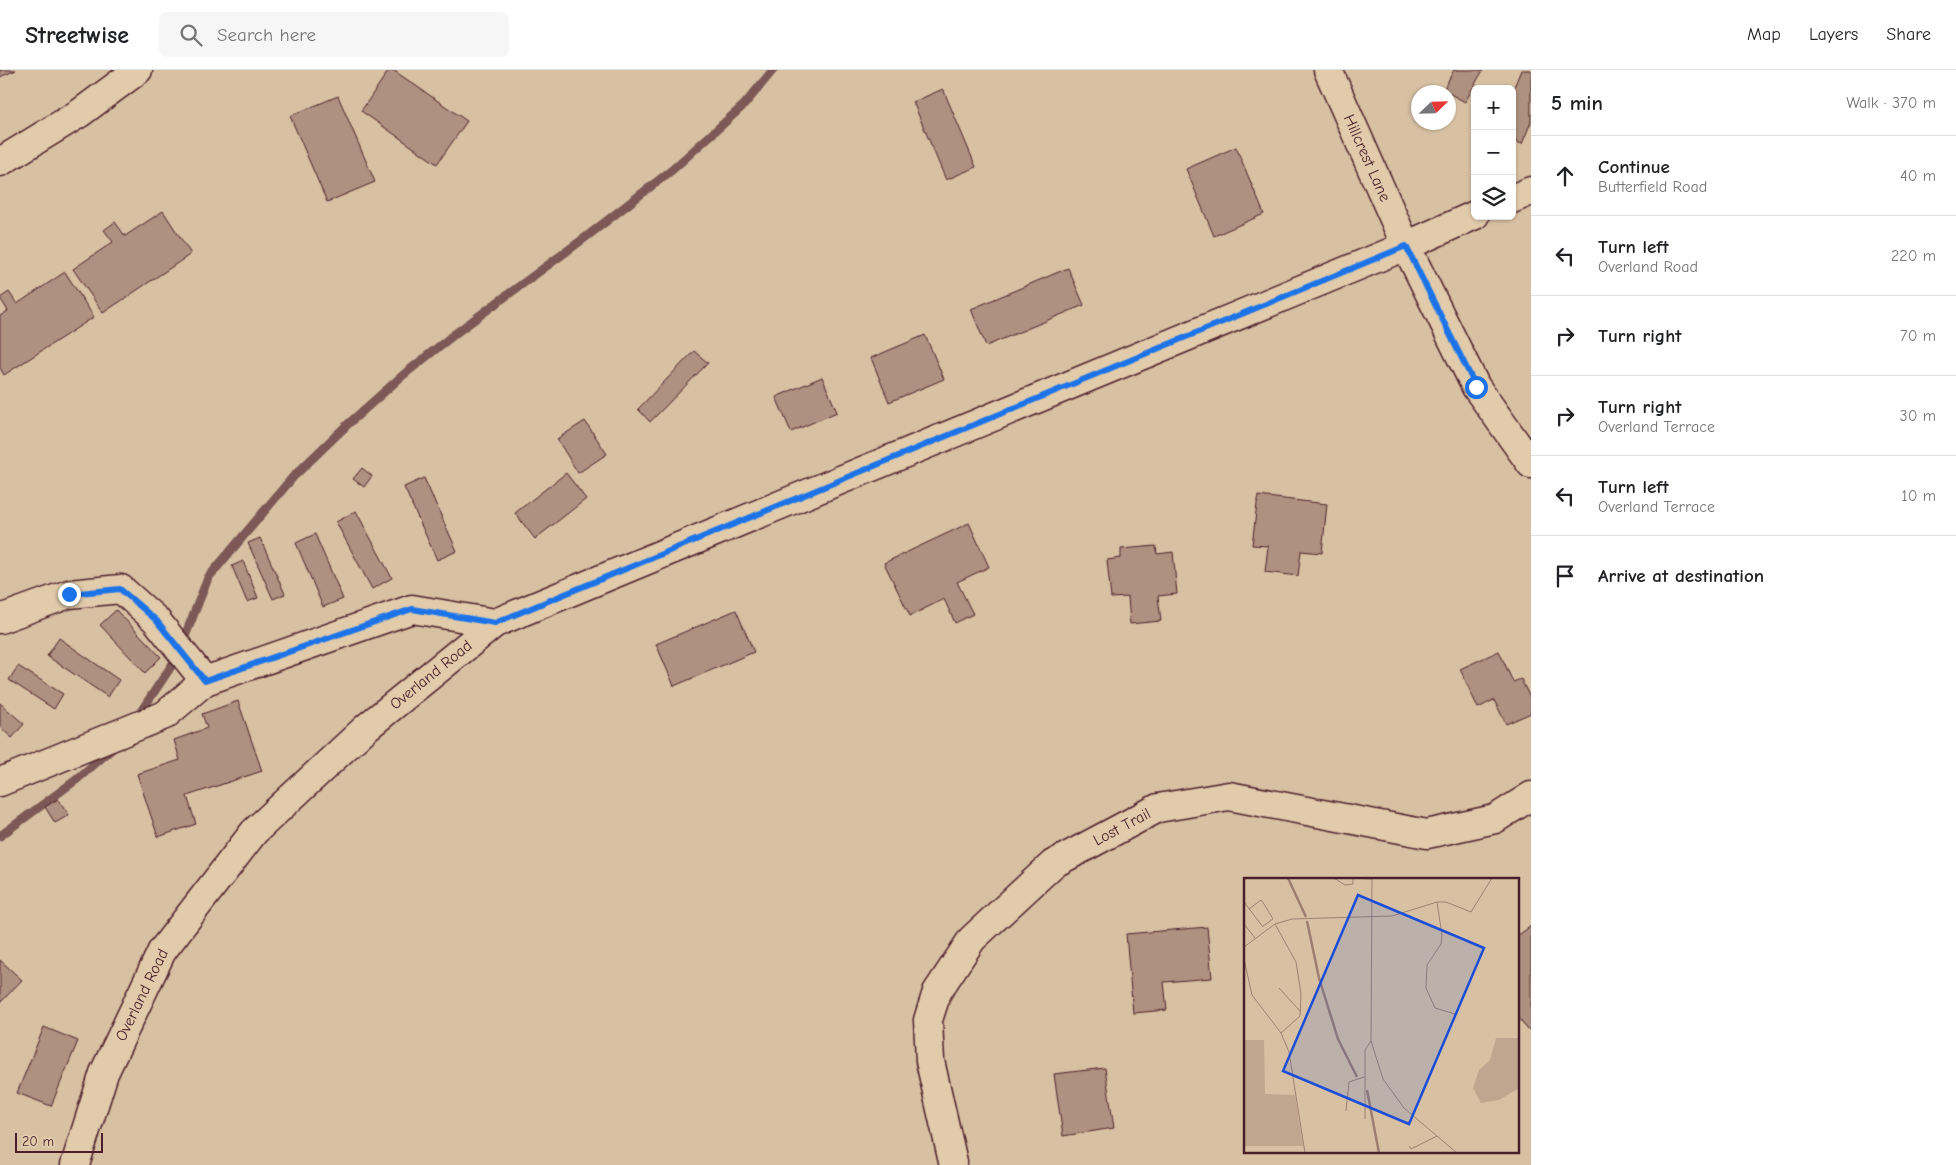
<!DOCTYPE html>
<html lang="en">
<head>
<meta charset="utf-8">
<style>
	:root { --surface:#fff; --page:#f6f6f6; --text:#202124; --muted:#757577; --line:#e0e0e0 }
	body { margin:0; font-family:"Comic Neue",sans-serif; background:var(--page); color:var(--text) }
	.controls { position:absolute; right:15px; top:15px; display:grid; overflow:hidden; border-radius:8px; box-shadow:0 1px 4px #0004 }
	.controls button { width:45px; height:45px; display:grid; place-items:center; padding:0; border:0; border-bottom:1px solid var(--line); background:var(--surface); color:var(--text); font:25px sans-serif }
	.compass { position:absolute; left:1411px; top:15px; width:45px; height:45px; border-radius:50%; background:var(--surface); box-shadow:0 1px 4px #0004; rotate:67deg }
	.scale { position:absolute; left:15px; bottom:12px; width:88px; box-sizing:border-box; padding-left:5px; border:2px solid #4a1f2b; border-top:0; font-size:14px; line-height:18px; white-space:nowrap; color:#4a1f2b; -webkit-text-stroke:4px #e1cbab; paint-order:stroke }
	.stop { position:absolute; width:15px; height:15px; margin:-11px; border:4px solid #1a73e8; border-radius:50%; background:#fff }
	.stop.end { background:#1a73e8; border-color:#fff; box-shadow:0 1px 5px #0008 }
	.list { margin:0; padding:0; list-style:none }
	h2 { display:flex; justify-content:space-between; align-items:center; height:65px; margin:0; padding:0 20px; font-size:21px }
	h2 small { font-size:16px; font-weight:400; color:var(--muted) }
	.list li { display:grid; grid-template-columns:32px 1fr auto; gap:15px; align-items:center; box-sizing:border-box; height:80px; padding:0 20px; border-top:1px solid var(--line) }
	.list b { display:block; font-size:19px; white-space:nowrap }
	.list p { margin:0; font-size:16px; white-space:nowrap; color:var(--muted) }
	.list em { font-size:16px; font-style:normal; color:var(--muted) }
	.icon { flex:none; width:28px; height:28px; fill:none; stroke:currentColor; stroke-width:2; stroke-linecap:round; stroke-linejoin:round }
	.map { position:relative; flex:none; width:1531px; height:1095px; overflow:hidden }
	header { display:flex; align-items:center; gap:30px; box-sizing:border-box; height:70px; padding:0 25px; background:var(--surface); border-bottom:1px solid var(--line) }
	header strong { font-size:24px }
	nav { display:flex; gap:28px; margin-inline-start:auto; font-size:18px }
	.search { width:350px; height:45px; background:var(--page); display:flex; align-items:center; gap:12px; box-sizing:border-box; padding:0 18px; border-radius:8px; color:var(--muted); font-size:19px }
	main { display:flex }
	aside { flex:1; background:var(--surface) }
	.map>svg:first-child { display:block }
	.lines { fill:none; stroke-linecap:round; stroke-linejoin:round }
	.stream { stroke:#7c5856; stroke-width:9 }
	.building { fill:#ae9180; stroke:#4a1f2b }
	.minor-casing { stroke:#4a1f2b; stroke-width:31 }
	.minor { stroke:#e1cbab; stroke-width:28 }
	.route { stroke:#1a73e8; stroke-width:6 }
	.labels { text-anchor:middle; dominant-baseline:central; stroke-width:5; stroke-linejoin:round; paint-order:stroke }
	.street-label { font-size:16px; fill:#4a1f2b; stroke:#e1cbab }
	.inset-river { fill:none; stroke:#9e7e72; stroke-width:2.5 }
	.inset-road { fill:none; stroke:#9f8073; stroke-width:1 }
	.view { fill:#1d4ed8; fill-opacity:0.15; stroke:#1d4ed8; stroke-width:2.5 }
	.inset-edge { fill:none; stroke:#4a1f2b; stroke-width:2.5 }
</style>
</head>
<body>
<header>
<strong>Streetwise</strong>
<div class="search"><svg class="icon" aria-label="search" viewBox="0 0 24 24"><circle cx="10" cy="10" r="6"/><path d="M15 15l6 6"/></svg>Search here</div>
<nav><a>Map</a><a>Layers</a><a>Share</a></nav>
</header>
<main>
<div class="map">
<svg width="1531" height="1095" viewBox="0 0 1531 1095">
	<rect width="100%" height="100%" fill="#d8c1a3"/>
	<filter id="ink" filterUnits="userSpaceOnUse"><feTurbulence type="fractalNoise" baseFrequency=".02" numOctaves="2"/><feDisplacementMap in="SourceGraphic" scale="10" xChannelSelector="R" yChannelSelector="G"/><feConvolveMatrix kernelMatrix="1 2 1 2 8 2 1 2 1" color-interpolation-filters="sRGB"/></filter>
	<g filter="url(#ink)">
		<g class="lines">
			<g class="stream">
				<path d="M 136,649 L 176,589 L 208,508 L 293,407 L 347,355 L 402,306 L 456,263 L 586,167 L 672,100 L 744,35 L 773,0"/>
				<path d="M 0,766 L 76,710 L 114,677"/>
			</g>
		</g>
		<g class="building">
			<path d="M 0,0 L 16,0 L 0,7 Z"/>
			<path d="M 389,0 L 393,0 L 467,51 L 437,94 L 361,41 Z"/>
			<path d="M 1454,0 L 1483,0 L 1465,32 L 1443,20 Z"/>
			<path d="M 1521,0 L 1531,0 L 1531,52 L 1522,74 L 1512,70 L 1512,22 Z"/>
			<path d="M 943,19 L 976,97 L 946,110 L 913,32 Z"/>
			<path d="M 338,26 L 375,112 L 327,132 L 290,46 Z"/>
			<path d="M 1236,77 L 1264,144 L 1214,166 L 1186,99 Z"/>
			<path d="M 163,141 L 191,184 L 103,243 L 73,199 L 113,172 L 104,160 L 115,152 L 125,166 Z"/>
			<path d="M 1068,198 L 1084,235 L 986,276 L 971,239 Z"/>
			<path d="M 65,202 L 94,247 L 4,305 L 0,298 L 0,246 L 8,241 L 0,228 L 9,222 L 17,234 Z"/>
			<path d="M 925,265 L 944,309 L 889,332 L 871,288 Z"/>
			<path d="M 694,281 L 708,293 L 650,352 L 638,339 Z"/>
			<path d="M 822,307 L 837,342 L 791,362 L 776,327 Z"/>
			<path d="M 585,351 L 607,384 L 578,403 L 557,369 Z"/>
			<path d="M 362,398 L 372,406 L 364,417 L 353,409 Z"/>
			<path d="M 566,403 L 586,429 L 535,469 L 515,443 Z"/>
			<path d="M 424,408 L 457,481 L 437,490 L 404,417 Z"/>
			<path d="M 1258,426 L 1327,434 L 1322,483 L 1301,481 L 1298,506 L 1265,502 L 1268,476 L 1252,475 Z"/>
			<path d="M 356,441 L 392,508 L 372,519 L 336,452 Z"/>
			<path d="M 969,453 L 989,497 L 957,512 L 973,544 L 955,553 L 944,529 L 910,546 L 884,493 Z"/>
			<path d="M 315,464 L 343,529 L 323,537 L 296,473 Z"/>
			<path d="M 260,468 L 285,524 L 273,529 L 248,473 Z"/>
			<path d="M 1156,476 L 1157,484 L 1173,482 L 1177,524 L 1158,526 L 1161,551 L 1130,554 L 1128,527 L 1111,528 L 1107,490 L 1121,488 L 1121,479 Z"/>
			<path d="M 243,491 L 258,528 L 247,532 L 232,496 Z"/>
			<path d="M 116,540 L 161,587 L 145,603 L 100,555 Z"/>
			<path d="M 736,540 L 754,582 L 674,616 L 656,574 Z"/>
			<path d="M 59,568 L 119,610 L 108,627 L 47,586 Z"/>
			<path d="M 1499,581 L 1513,612 L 1521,609 L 1531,630 L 1531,643 L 1506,654 L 1494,630 L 1478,638 L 1460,599 Z"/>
			<path d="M 18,596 L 63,624 L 54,639 L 9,610 Z"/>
			<path d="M 238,631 L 262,701 L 187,726 L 196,754 L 158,767 L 137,704 L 180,690 L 174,670 L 207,658 L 202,644 Z"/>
			<path d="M 0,633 L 24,654 L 12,668 L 0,657 Z"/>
			<path d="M 58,729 L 69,745 L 55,753 L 45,737 Z"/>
			<path d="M 1531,856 L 1531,958 L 1528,960 L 1517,945 L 1517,866 Z"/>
			<path d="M 1207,857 L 1212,908 L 1164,912 L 1167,940 L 1133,943 L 1126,864 Z"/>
			<path d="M 0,890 L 22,910 L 0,933 Z"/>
			<path d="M 44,957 L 78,971 L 51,1036 L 17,1023 Z"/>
			<path d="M 1105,998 L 1114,1058 L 1063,1066 L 1054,1004 Z"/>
		</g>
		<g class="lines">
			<g class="minor-casing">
				<g id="minor">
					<path d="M 1328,0 L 1406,176 L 1476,317 L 1531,394"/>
					<path d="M 0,92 L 80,43 L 138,0"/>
					<path d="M 1512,129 L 1531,121"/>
					<path d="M 0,549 L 69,524 L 121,519 L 156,550 L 205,611"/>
					<path d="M 0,712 L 165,645 L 205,611 L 412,539 L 495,553"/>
					<path d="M 953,1092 L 930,991 L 928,950 L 937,922 L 972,869 L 1053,794 L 1158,738 L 1229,726 L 1427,764 L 1495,749 L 1531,726"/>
					<path d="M 75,1095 L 104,1003 L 162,881 L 254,762 L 367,657 L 495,553 L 1406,176 L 1475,145"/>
				</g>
			</g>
			<use href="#minor" class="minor"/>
		</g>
	</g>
	<g class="lines" filter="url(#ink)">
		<path class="route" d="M 69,524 L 120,519 L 156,550 L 205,611 L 412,539 L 495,553 L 1406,176 L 1476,317"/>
	</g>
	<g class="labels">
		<g class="street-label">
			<text transform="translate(1367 88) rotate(66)">Hillcrest Lane</text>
			<text transform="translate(431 605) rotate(-39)">Overland Road</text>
			<text transform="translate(1122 757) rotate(-28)">Lost Trail</text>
			<text transform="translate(142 925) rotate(-64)">Overland Road</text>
		</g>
	</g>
	<g transform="translate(1244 808)">
		<rect width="275" height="275" fill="#d8c1a3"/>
		<path d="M 252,160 L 275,160 L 275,210 L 255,222 L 237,225 L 229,210 L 235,192 L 246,182 ZM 0,162 L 20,162 L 21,216 L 51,217 L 59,268 L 1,268 Z" fill="#c0a68f"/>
		<path class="inset-river" d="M 44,0 L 62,39M 63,43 L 75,100 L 94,161 L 113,199M 123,212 L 135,275"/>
		<path class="inset-road" d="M 90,0 L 101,7 L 109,6 L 109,0M 109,0 L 128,1 L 127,163 L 139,201 L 160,230 L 213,275M 0,24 L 19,49M 193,24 L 198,57 L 197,66 L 183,87 L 182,110 L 191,130 L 211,136M 5,31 L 17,22 L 20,26 L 29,41 L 19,48M 0,46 L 11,60M 31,46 L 52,84 L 57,116 L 56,138 L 37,155M 0,69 L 31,46 L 48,41 L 148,38 L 193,24 L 202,24 L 227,34 L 248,0M 0,81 L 8,117 L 37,155 L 45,174 L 61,275M 35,110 L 56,133M 102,233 L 105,204 L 120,199M 121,241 L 121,172 L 127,163M 165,268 L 167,271 L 193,258"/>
		<path class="view" d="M 114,17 L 240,70 L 165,246 L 39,193 Z"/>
		<rect width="275" height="275" class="inset-edge"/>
	</g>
</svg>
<div class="controls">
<button>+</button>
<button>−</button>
<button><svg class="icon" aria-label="layers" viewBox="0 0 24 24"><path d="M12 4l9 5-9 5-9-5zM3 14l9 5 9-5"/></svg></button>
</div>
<svg class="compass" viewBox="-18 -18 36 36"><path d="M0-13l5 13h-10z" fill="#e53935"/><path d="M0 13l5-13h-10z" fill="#757577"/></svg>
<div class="scale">20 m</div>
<div class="stop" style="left:1476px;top:317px"></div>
<div class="stop end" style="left:69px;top:524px"></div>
</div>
<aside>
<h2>5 min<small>Walk · 370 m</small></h2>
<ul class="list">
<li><svg class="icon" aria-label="ahead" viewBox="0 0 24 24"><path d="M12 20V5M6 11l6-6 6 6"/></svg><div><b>Continue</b><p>Butterfield Road</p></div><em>40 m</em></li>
<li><svg class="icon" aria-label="left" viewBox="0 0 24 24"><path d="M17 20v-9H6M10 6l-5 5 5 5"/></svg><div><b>Turn left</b><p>Overland Road</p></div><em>220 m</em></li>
<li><svg class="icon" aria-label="right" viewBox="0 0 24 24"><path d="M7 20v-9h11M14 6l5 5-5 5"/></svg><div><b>Turn right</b></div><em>70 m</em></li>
<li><svg class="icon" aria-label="right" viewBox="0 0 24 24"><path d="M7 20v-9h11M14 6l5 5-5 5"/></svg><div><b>Turn right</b><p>Overland Terrace</p></div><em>30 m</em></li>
<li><svg class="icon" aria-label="left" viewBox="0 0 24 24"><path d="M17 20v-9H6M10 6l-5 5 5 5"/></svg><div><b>Turn left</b><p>Overland Terrace</p></div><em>10 m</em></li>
<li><svg class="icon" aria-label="arrive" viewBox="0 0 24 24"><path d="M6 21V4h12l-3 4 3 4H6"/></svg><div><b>Arrive at destination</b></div></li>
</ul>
</aside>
</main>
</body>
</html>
